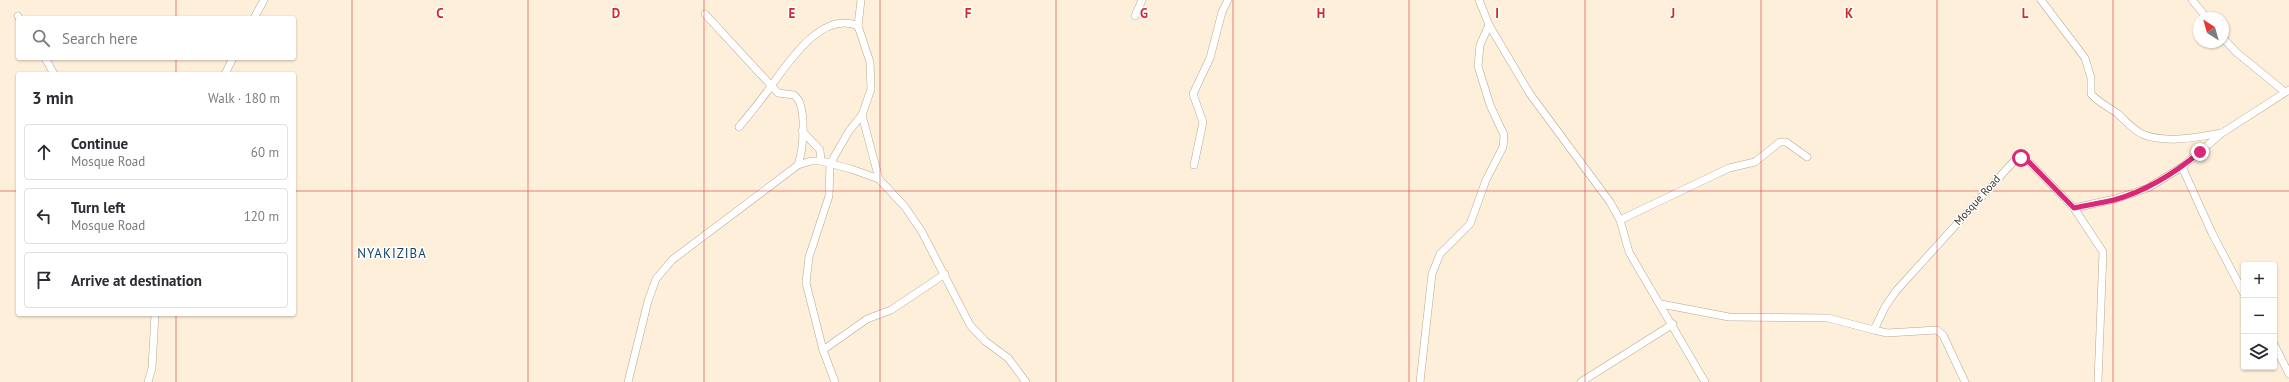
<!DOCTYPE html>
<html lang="en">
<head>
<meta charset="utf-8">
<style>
	:root { --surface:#fff; --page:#f7f7f7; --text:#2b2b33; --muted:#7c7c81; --line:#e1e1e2 }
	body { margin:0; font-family:"PT Sans",sans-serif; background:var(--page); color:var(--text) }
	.controls { position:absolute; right:12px; bottom:12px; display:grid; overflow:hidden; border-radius:4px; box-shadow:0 1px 3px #0004 }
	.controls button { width:36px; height:36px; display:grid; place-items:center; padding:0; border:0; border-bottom:1px solid var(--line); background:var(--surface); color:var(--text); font:20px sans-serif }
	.compass { position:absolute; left:2193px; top:12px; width:36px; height:36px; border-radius:50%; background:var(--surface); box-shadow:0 1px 3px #0004; rotate:323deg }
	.stop { position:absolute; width:12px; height:12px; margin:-9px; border:3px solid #db2777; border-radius:50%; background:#fff }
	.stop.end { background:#db2777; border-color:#fff; box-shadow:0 1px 4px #0008 }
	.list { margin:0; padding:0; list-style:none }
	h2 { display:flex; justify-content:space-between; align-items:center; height:52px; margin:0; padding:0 16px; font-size:17px }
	h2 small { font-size:13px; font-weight:400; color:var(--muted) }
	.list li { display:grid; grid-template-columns:26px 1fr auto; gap:12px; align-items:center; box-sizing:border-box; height:56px; margin:0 8px 8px; padding:0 8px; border:1px solid var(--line); border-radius:4px }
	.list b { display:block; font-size:15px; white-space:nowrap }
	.list p { margin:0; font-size:13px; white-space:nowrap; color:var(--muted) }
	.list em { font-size:13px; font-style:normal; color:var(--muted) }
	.icon { flex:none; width:22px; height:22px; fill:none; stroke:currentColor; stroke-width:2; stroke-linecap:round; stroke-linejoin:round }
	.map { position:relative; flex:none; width:2289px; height:382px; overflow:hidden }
	.search { position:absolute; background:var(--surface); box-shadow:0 1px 3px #0004; left:16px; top:16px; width:280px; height:44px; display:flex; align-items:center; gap:10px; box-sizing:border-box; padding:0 14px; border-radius:4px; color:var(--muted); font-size:15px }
	.panel { position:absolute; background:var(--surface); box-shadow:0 1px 3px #0004; left:16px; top:72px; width:280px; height:244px; border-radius:4px }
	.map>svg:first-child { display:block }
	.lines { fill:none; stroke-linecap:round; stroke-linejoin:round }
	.minor-casing { stroke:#b8a88e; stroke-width:8 }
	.minor { stroke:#fff; stroke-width:7 }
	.route { stroke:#db2777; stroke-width:5 }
	.grid { fill:none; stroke:#d62828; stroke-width:1; stroke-opacity:0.55 }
	.labels { text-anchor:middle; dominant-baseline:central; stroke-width:3; stroke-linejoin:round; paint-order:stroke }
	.street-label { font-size:11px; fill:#3a3329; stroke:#fff }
	.quarter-label { font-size:13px; letter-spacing:1px; fill:#124468; stroke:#fff }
	.grid-label { font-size:13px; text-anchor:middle; font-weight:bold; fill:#d62828; stroke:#fff; stroke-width:3; stroke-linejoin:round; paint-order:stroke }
</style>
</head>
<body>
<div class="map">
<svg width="2289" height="382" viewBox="0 0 2289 382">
	<rect width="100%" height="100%" fill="#fdefd9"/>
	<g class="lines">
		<g class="minor-casing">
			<g id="minor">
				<path d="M 1479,0 L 1489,25 L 1530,94 L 1610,202 L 1620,220 L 1629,252 L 1705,382"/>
				<path d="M 2041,0 L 2085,58 L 2091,78 L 2091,94 C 2099,103 2109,107 2118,114 C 2126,121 2132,129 2142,134 C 2165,144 2198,137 2221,133"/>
				<path d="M 2192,0 L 2207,18"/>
				<path d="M 705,14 L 778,93 L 794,95 C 808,105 803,150 798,165"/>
				<path d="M 18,16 L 19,18"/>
				<path d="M 1135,16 L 1142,0"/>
				<path d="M 254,18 L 264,0"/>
				<path d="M 2223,38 L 2236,52 L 2285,92"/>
				<path d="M 45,58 L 54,74"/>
				<path d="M 225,74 L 233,58"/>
				<path d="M 862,115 L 879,179"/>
				<path d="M 739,127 C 748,116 757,105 766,93 C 785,68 820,9 858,26"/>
				<path d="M 802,131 L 820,150 L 821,161"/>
				<path d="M 1194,165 L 1203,122 L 1193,94 L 1210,58 L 1222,12 L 1228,0"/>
				<path d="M 2182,167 L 2212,233 L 2244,294"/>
				<path d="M 2074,208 L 2103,252 L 2098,382"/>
				<path d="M 1620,220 L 1729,168 L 1755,162 L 1780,142 L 1786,142 L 1807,157"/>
				<path d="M 1661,304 L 1729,317 L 1828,318 L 1874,330 L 1885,307 L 1896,291 L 2014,161 L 2021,158 L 2029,162 L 2074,208 L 2115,199 L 2148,188 L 2182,167 L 2222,133 L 2289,90"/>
				<path d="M 1874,330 L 1887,333 L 1937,330 L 1943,335 L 1965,382"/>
				<path d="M 2274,344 L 2289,374"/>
				<path d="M 823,350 L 867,319 L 891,310 L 945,274"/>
				<path d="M 148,382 L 152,368 L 155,314"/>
				<path d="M 628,382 L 648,301 L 656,279 L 672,260 L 798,165 L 811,161 L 821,161 L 851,169 L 879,179 L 905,207 L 922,232 L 970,325 L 985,341 L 1008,358 L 1026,382"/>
				<path d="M 835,382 L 823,350 L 806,283 L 809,257 L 829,196 L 830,164 L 849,131 L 862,115 L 871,89 L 870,62 L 858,26 L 861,0"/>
				<path d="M 1420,382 L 1432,274 L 1440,254 L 1470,224 L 1486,180 L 1503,147 L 1504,135 L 1490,105 L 1478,66 L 1480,45 L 1489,25"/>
				<path d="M 1581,382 L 1673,324"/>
			</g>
		</g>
		<use href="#minor" class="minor"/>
	</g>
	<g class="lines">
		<path class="route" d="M 2021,158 L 2029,162 L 2074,208 C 2087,205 2101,203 2114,200 C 2146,191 2175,173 2200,152"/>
	</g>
	<path class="grid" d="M 176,0 L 176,18M 352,0 L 352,382M 528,0 L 528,382M 704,0 L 704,382M 880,0 L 880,382M 1056,0 L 1056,382M 1233,0 L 1233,382M 1409,0 L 1409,382M 1585,0 L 1585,382M 1761,0 L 1761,382M 1937,0 L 1937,382M 2113,0 L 2113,382M 176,58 L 176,74M 0,191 L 18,191M 294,191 L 2289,191M 176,314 L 176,382"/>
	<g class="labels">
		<g class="street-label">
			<text transform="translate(1977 200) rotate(-48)">Mosque Road</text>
		</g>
		<g class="quarter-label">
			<text x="392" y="253">NYAKIZIBA</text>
		</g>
	</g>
	<g class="grid-label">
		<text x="440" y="18">C</text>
		<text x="616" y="18">D</text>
		<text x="792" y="18">E</text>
		<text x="968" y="18">F</text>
		<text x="1144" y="18">G</text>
		<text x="1321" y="18">H</text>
		<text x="1497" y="18">I</text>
		<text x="1673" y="18">J</text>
		<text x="1849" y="18">K</text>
		<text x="2025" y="18">L</text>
	</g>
</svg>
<div class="controls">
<button>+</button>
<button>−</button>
<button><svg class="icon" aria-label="layers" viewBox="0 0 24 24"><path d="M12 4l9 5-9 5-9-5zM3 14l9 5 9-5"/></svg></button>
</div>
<svg class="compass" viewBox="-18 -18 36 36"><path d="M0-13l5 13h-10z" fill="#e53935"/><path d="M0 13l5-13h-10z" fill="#7c7c81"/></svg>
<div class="stop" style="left:2021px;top:158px"></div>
<div class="stop end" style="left:2200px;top:152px"></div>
<div class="search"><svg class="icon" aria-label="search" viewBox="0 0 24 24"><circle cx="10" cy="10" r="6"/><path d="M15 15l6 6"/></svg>Search here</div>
<section class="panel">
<h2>3 min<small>Walk · 180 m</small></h2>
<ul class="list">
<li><svg class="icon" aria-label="ahead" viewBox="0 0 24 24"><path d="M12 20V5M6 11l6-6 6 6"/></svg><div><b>Continue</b><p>Mosque Road</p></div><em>60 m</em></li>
<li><svg class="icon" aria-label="left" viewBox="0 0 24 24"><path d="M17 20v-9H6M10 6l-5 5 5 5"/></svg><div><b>Turn left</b><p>Mosque Road</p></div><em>120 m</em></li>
<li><svg class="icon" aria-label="arrive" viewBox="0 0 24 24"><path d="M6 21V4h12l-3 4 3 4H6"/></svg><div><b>Arrive at destination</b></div></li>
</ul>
</section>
</div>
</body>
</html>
